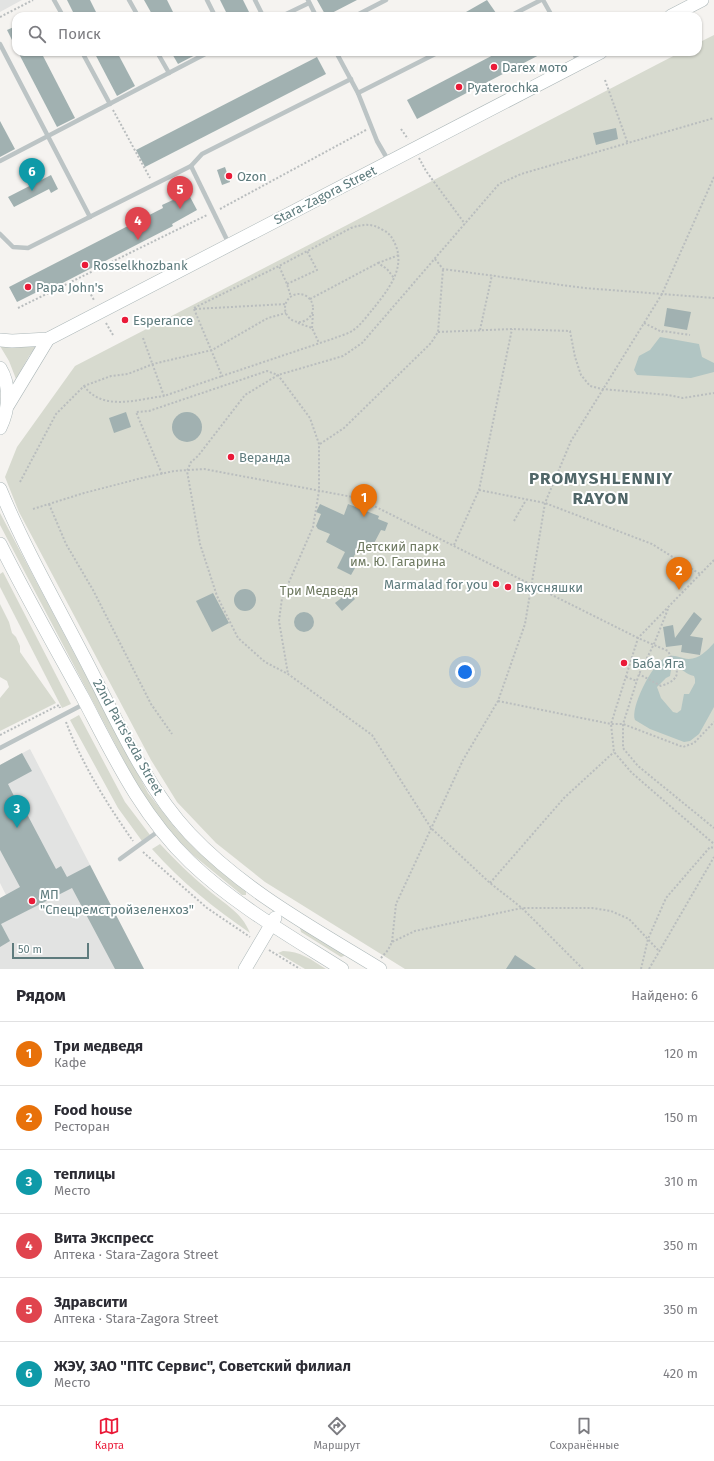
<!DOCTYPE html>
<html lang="ru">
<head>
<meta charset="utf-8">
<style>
	:root { --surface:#fff; --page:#f7f7f7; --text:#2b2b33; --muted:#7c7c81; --line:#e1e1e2; --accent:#ea1a38 }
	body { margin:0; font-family:"Fira Sans",sans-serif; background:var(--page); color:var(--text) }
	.scale { position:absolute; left:12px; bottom:10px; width:77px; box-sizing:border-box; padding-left:4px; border:2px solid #5e7b7d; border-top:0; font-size:11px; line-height:14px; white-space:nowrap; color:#5e7b7d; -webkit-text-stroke:3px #fff; paint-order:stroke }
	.you { position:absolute; left:465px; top:672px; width:14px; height:14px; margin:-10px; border:3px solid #fff; border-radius:50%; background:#1a73e8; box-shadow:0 0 0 6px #1a73e833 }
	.badge { display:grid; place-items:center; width:26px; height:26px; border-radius:50%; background:var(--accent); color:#fff; font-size:13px; font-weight:700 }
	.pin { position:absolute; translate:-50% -33px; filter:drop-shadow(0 1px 2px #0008) }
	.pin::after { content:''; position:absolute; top:21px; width:14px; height:12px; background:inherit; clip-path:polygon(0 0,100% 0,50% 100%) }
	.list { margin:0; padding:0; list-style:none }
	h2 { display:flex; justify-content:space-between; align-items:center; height:52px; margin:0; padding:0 16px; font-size:17px }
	h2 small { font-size:13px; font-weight:400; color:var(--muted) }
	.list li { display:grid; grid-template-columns:26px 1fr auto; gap:12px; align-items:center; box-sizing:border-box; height:64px; padding:0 16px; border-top:1px solid var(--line) }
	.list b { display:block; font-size:15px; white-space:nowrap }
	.list p { margin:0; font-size:13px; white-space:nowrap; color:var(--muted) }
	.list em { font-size:13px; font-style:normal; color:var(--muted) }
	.icon { flex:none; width:22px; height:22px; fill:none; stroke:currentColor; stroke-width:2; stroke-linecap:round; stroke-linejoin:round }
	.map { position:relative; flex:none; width:714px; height:969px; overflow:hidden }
	.search { position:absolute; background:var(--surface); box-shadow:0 1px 3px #0004; left:12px; right:12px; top:12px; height:44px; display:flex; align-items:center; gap:10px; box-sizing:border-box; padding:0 14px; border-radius:12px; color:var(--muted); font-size:15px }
	.sheet { height:436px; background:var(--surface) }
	nav { display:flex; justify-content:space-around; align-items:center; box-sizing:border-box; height:56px; border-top:1px solid var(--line); background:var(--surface); font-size:11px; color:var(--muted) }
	nav a { display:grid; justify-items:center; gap:2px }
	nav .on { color:var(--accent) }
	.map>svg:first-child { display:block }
	.built { fill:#e2e3e2 }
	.green { fill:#d7dacf }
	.water { fill:#b1c5c3; fill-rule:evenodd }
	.building { fill:#a1b1b1 }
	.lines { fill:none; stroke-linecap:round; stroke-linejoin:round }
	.secondary-casing { stroke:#acb7b8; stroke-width:14 }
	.path { stroke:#b9bdbe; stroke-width:2; stroke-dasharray:2 2; stroke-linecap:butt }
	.lane { stroke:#bcc4c5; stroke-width:4.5 }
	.secondary { stroke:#fff; stroke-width:13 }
	.poi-dot { fill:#ea1a38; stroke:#fff; stroke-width:1.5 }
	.labels { text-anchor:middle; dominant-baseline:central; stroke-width:4; stroke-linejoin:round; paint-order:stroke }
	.poi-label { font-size:13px; fill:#5e7b7d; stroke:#fff; text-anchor:start }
	.street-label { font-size:13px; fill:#5e7b7d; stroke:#fff }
	.park-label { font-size:13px; fill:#6f7a61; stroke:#fff }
	.district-label { font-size:17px; font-weight:bold; letter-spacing:1px; fill:#506668; stroke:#fff }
</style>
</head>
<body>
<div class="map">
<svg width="714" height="969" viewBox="0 0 714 969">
	<rect width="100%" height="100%" fill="#f5f3f0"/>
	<g class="built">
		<path d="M 0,0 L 22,0 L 0,12 Z"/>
		<path d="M 30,749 L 144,969 L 0,969 L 0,898 L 6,895 L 0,883 L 0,765 Z"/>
	</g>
	<g class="green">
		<path d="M 714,35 L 714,969 L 405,969 L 265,882 L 216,843 L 177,802 L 151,760 L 19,512 L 5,477 L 17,447 L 75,366 L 681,52 L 698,52 L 698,43 Z"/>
		<path d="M 39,343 L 29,356 L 16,379 L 9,361 L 0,346 Z"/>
		<path d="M 0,513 L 148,793 L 176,829 L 196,850 L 246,891 L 246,895 L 242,895 L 193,855 L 172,834 L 142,795 L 0,525 Z"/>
		<path d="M 3,572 L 71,704 L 62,708 L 0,587 L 0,574 Z"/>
		<path d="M 0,604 L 9,622 L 12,633 L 16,637 L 20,646 L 20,652 L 56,703 L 0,731 L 0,698 L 9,687 L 7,681 L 0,677 Z"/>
		<path d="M 79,715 L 125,802 L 150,835 L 142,841 L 118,808 L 70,720 Z"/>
		<path d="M 160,844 C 175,860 190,875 207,889 C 223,903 242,912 250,933 C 214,908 181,882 152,849 Z"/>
		<path d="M 304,927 L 344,953 L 344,956 L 341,957 L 301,932 L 300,928 Z"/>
		<path d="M 283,951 C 300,951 312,960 326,969 L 305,969 L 278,953 Z"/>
	</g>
	<g class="water">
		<path d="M 660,337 L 699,344 L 702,357 L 714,363 L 714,372 L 691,378 L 637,375 L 634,370 L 639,356 L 650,350 Z"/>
		<path d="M 714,643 L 714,707 L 699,734 L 690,741 L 684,742 L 650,729 L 635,720 C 630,708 652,664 665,658 C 671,654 676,656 683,658 C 696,662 706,652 714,643 ZM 674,667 C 683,668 686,675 694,676 L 695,679 L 695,683 L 689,694 L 684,694 L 681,710 L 677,713 L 673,712 L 661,698 L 657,687 L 666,678 L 670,676 L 671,670 Z"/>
	</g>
	<g class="building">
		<path d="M 67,0 L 90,0 L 98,16 L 75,16 Z"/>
		<path d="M 144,0 L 167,0 L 175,16 L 153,16 Z"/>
		<path d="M 220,0 L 243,0 L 251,16 L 228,16 Z"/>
		<path d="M 317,0 L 357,0 L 326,16 Z"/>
		<path d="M 487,0 L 496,13 L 491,16 L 459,16 Z"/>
		<path d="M 16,26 L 16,48 L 7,30 Z"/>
		<path d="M 18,52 L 41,52 L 75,118 L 57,127 Z"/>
		<path d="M 94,52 L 117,52 L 135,86 L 117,96 Z"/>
		<path d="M 171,52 L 201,52 L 178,64 Z"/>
		<path d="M 499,52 L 545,52 L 417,119 L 407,100 Z"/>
		<path d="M 317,57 L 326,74 L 145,167 L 136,150 Z"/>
		<path d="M 0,121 L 15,149 L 0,157 Z"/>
		<path d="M 616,128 L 618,139 L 596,145 L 593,133 Z"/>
		<path d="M 225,167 L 230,182 L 222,185 L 217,170 Z"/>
		<path d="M 51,175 L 58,189 L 51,193 L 49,189 L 14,207 L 8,197 Z"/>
		<path d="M 188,193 L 197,210 L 172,224 L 173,226 L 51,289 L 49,286 L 17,302 L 9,287 L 163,208 L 162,205 Z"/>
		<path d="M 667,308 L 691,312 L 687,330 L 664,326 Z"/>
		<path d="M 126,412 L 131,427 L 114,433 L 109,418 Z"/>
		<circle cx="187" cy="427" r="15"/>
		<path d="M 320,504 L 344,515 L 348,504 L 379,516 L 378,519 L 388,523 L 385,531 L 381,530 L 371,549 L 361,543 L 353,558 L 359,561 L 351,575 L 337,568 L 345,552 L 326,542 L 330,534 L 318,529 L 316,526 L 321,514 L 316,512 Z"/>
		<circle cx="245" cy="600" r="11"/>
		<path d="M 349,592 L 355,599 L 342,611 L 335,603 Z"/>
		<path d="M 213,593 L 229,623 L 212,632 L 196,601 Z"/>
		<path d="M 694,612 L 702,619 L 690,636 L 703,638 L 700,655 L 681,652 L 682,645 L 666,647 L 663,627 L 673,625 L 675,638 Z"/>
		<circle cx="304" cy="622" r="10"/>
		<path d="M 22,753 L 32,771 L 8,784 L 15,798 L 18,797 L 56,869 L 61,866 L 67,877 L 90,865 L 144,969 L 115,969 L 72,888 L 1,924 L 10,941 L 0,947 L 0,898 L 20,887 L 0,850 L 0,765 Z"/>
		<path d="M 515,955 L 536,969 L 506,969 Z"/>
	</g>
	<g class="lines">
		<g class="secondary-casing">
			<g id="secondary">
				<path d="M 671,16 L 702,0"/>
				<path d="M 0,340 L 12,341 L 48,339 L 601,52"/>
				<path d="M 0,368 C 11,386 9,410 0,428"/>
				<path d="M 8,405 L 48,339"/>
				<path d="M 0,489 C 24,547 56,603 85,659 C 116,718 144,785 190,834 C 244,891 315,929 380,969"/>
				<path d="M 0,544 C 26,596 55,647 83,698 C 114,757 141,815 190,862 C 235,905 290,936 342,969"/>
				<path d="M 245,969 L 275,918"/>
			</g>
		</g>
		<g class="path">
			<path d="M 0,17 L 33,0"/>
			<path d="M 605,80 L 628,144"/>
			<path d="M 113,110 L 150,178"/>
			<path d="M 401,129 L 408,139"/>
			<path d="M 419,158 L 426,171 L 465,224"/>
			<path d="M 220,209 L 366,130"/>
			<path d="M 435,259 L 443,269 L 584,288 L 714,298"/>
			<path d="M 378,263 L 399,255"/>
			<path d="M 85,284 L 94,300"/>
			<path d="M 287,284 L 317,270 L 307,251"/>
			<circle cx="299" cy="308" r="14"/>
			<path d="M 310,299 L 378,263 L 387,269 L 394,278"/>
			<path d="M 18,308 L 207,215"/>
			<path d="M 194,308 L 279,266"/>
			<path d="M 194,309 L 222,376 L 335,338 C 340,336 347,334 352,331 C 360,326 367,316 373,309 C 387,291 405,270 396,246 C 393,239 390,233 383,230 C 372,223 363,224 351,228 L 279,266 L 287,284 L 291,297"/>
			<path d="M 195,309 L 286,304"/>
			<path d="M 106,323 L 113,335"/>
			<path d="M 298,323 L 312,328 L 319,343"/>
			<path d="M 644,323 L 662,332 L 663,331 L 690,335"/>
			<path d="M 312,328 L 313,313"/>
			<path d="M 480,330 L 492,275"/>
			<path d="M 438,332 L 512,329 L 570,331 L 575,357 L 581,375 L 590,386 L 602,389 L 668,395 L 683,398 L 714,393"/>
			<path d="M 143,338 L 164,396 L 222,376"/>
			<path d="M 84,386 C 103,412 138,399 164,396"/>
			<path d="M 320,444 L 344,428 L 431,343 L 438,332 L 443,269"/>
			<path d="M 162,474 L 136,412 L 149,411 L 267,371 L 278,375 L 310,418 L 319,444 L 319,491 L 313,527 L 282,598 L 279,621 L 288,674"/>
			<path d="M 20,482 L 56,414 L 84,386 L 111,376 L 128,374 L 153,364 L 212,350 L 268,318 L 286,313"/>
			<path d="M 479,490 L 545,503 L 652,544 L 700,574"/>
			<path d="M 49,504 L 66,544 L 93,590 L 151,704 L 172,734"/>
			<path d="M 33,509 L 84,493 L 142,478 L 174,471 L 204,469 L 358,498 L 638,638 L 668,651 C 677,669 685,678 661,686 L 639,674"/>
			<path d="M 514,521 L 526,500"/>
			<path d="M 454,545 L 479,490 L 512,329"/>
			<path d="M 714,560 L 638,638 L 611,724 L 614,752 L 632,773 L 714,844"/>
			<path d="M 668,609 L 654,644 L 639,674 L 623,724 L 623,748 L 638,766 L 714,828"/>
			<path d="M 626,677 L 637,681"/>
			<path d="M 498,701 L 611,724 L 623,724 L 683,747 L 694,743 L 714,722"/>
			<path d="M 66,722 C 82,764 107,804 133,841"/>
			<path d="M 0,735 L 59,705 L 60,708"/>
			<path d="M 143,852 L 207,908 L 250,937"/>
			<path d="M 490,883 L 564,798 L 614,752"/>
			<path d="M 392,942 L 396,904 L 463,760 L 498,701 L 525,624 L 545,503 L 571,441 L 662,294 L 714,177"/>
			<path d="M 269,950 L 300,969"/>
			<path d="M 381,958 L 388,950 L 392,942 L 415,931 L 522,908 L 592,908 L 611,911 L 629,919 L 659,951"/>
			<path d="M 583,969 L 522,908 L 490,883 L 431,828 L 372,735 L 288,674 L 265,662 L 238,638 L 217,596 L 200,544 L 187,471 L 191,462 L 198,456 L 245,395 L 278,375 L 343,356 L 362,343 L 499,184 L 521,174 L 714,118"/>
			<path d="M 641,969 L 648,939 L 666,898 L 710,847 L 714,848"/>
			<path d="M 649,969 L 714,857"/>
		</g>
		<g class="lane">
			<path d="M 54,0 L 63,16"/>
			<path d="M 129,0 L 138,16"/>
			<path d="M 207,0 L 215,16"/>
			<path d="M 255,0 L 263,16"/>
			<path d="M 308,0 L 316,16"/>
			<path d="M 543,0 L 552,16"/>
			<path d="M 282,16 L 309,3"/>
			<path d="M 355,16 L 386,0"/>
			<path d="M 510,16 L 541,0"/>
			<path d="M 0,44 L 90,217"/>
			<path d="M 82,52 L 110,104"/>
			<path d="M 157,52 L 169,73"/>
			<path d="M 336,52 L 358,93 L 377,141 L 388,160"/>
			<path d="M 573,52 L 579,62"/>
			<path d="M 358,93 L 439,52"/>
			<path d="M 0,161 L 209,52"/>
			<path d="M 191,166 L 229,244"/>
			<path d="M 0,234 L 13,247 L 28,248 L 191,166 L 202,154 L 351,79"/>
			<path d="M 0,748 L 84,704"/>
			<path d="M 120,859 L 160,830"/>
		</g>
		<use href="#secondary" class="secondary"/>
	</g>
	<g class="poi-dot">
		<circle cx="494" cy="67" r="4"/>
		<circle cx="459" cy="87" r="4"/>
		<circle cx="229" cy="176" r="4"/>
		<circle cx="85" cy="265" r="4"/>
		<circle cx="28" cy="287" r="4"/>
		<circle cx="125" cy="320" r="4"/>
		<circle cx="231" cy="457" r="4"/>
		<circle cx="496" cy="584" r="4"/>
		<circle cx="508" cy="587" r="4"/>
		<circle cx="624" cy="663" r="4"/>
		<circle cx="32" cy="901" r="4"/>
	</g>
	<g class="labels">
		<g class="poi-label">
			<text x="502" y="67">Darex мото</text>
			<text x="467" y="87">Pyaterochka</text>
			<text x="237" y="176">Ozon</text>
			<text x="93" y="265">Rosselkhozbank</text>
			<text x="36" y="287">Papa John's</text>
			<text x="133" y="320">Esperance</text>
			<text x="239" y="457">Веранда</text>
			<text x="488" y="584" text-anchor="end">Marmalad for you</text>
			<text x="516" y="587">Вкусняшки</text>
			<text x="632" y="663">Баба Яга</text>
			<text x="40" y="894">МП<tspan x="40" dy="15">"Спецремстройзеленхоз"</tspan></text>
		</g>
		<g class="street-label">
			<text transform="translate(325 195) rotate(-27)">Stara-Zagora Street</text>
			<text transform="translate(128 737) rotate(61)">22nd Parts'ezda Street</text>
		</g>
		<g class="park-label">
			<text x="398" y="546">Детский парк<tspan x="398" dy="15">им. Ю. Гагарина</tspan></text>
			<text x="319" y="590">Три Медведя</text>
		</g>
		<g class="district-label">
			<text x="601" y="478">PROMYSHLENNIY<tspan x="601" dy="20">RAYON</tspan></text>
		</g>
	</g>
</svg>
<div class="scale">50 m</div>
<div class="you"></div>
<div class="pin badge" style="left:364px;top:517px;background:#e8710a">1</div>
<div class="pin badge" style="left:679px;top:590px;background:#e8710a">2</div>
<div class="pin badge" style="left:17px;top:828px;background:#0f9aa8">3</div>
<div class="pin badge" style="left:138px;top:240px;background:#e0444e">4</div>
<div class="pin badge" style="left:180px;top:209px;background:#e0444e">5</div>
<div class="pin badge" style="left:32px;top:191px;background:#0f9aa8">6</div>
<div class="search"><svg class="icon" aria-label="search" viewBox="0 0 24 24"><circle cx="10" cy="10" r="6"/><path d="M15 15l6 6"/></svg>Поиск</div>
</div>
<section class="sheet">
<h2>Рядом<small>Найдено: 6</small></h2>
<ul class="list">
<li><span class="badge" style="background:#e8710a">1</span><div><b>Три медведя</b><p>Кафе</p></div><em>120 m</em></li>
<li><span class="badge" style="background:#e8710a">2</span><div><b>Food house</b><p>Ресторан</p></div><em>150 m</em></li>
<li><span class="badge" style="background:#0f9aa8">3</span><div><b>теплицы</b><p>Место</p></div><em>310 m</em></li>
<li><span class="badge" style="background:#e0444e">4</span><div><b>Вита Экспресс</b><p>Аптека · Stara-Zagora Street</p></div><em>350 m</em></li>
<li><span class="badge" style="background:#e0444e">5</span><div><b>Здравсити</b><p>Аптека · Stara-Zagora Street</p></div><em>350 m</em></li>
<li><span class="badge" style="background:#0f9aa8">6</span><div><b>ЖЭУ, ЗАО &quot;ПТС Сервис&quot;, Советский филиал</b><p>Место</p></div><em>420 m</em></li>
</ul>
</section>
<nav>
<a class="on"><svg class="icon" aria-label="map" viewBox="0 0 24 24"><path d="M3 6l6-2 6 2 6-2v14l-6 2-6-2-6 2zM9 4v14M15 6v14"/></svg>Карта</a>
<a><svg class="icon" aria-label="directions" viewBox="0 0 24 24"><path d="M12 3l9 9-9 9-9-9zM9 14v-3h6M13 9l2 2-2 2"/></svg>Маршрут</a>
<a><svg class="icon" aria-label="saved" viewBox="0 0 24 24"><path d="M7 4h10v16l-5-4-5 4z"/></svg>Сохранённые</a>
</nav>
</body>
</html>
